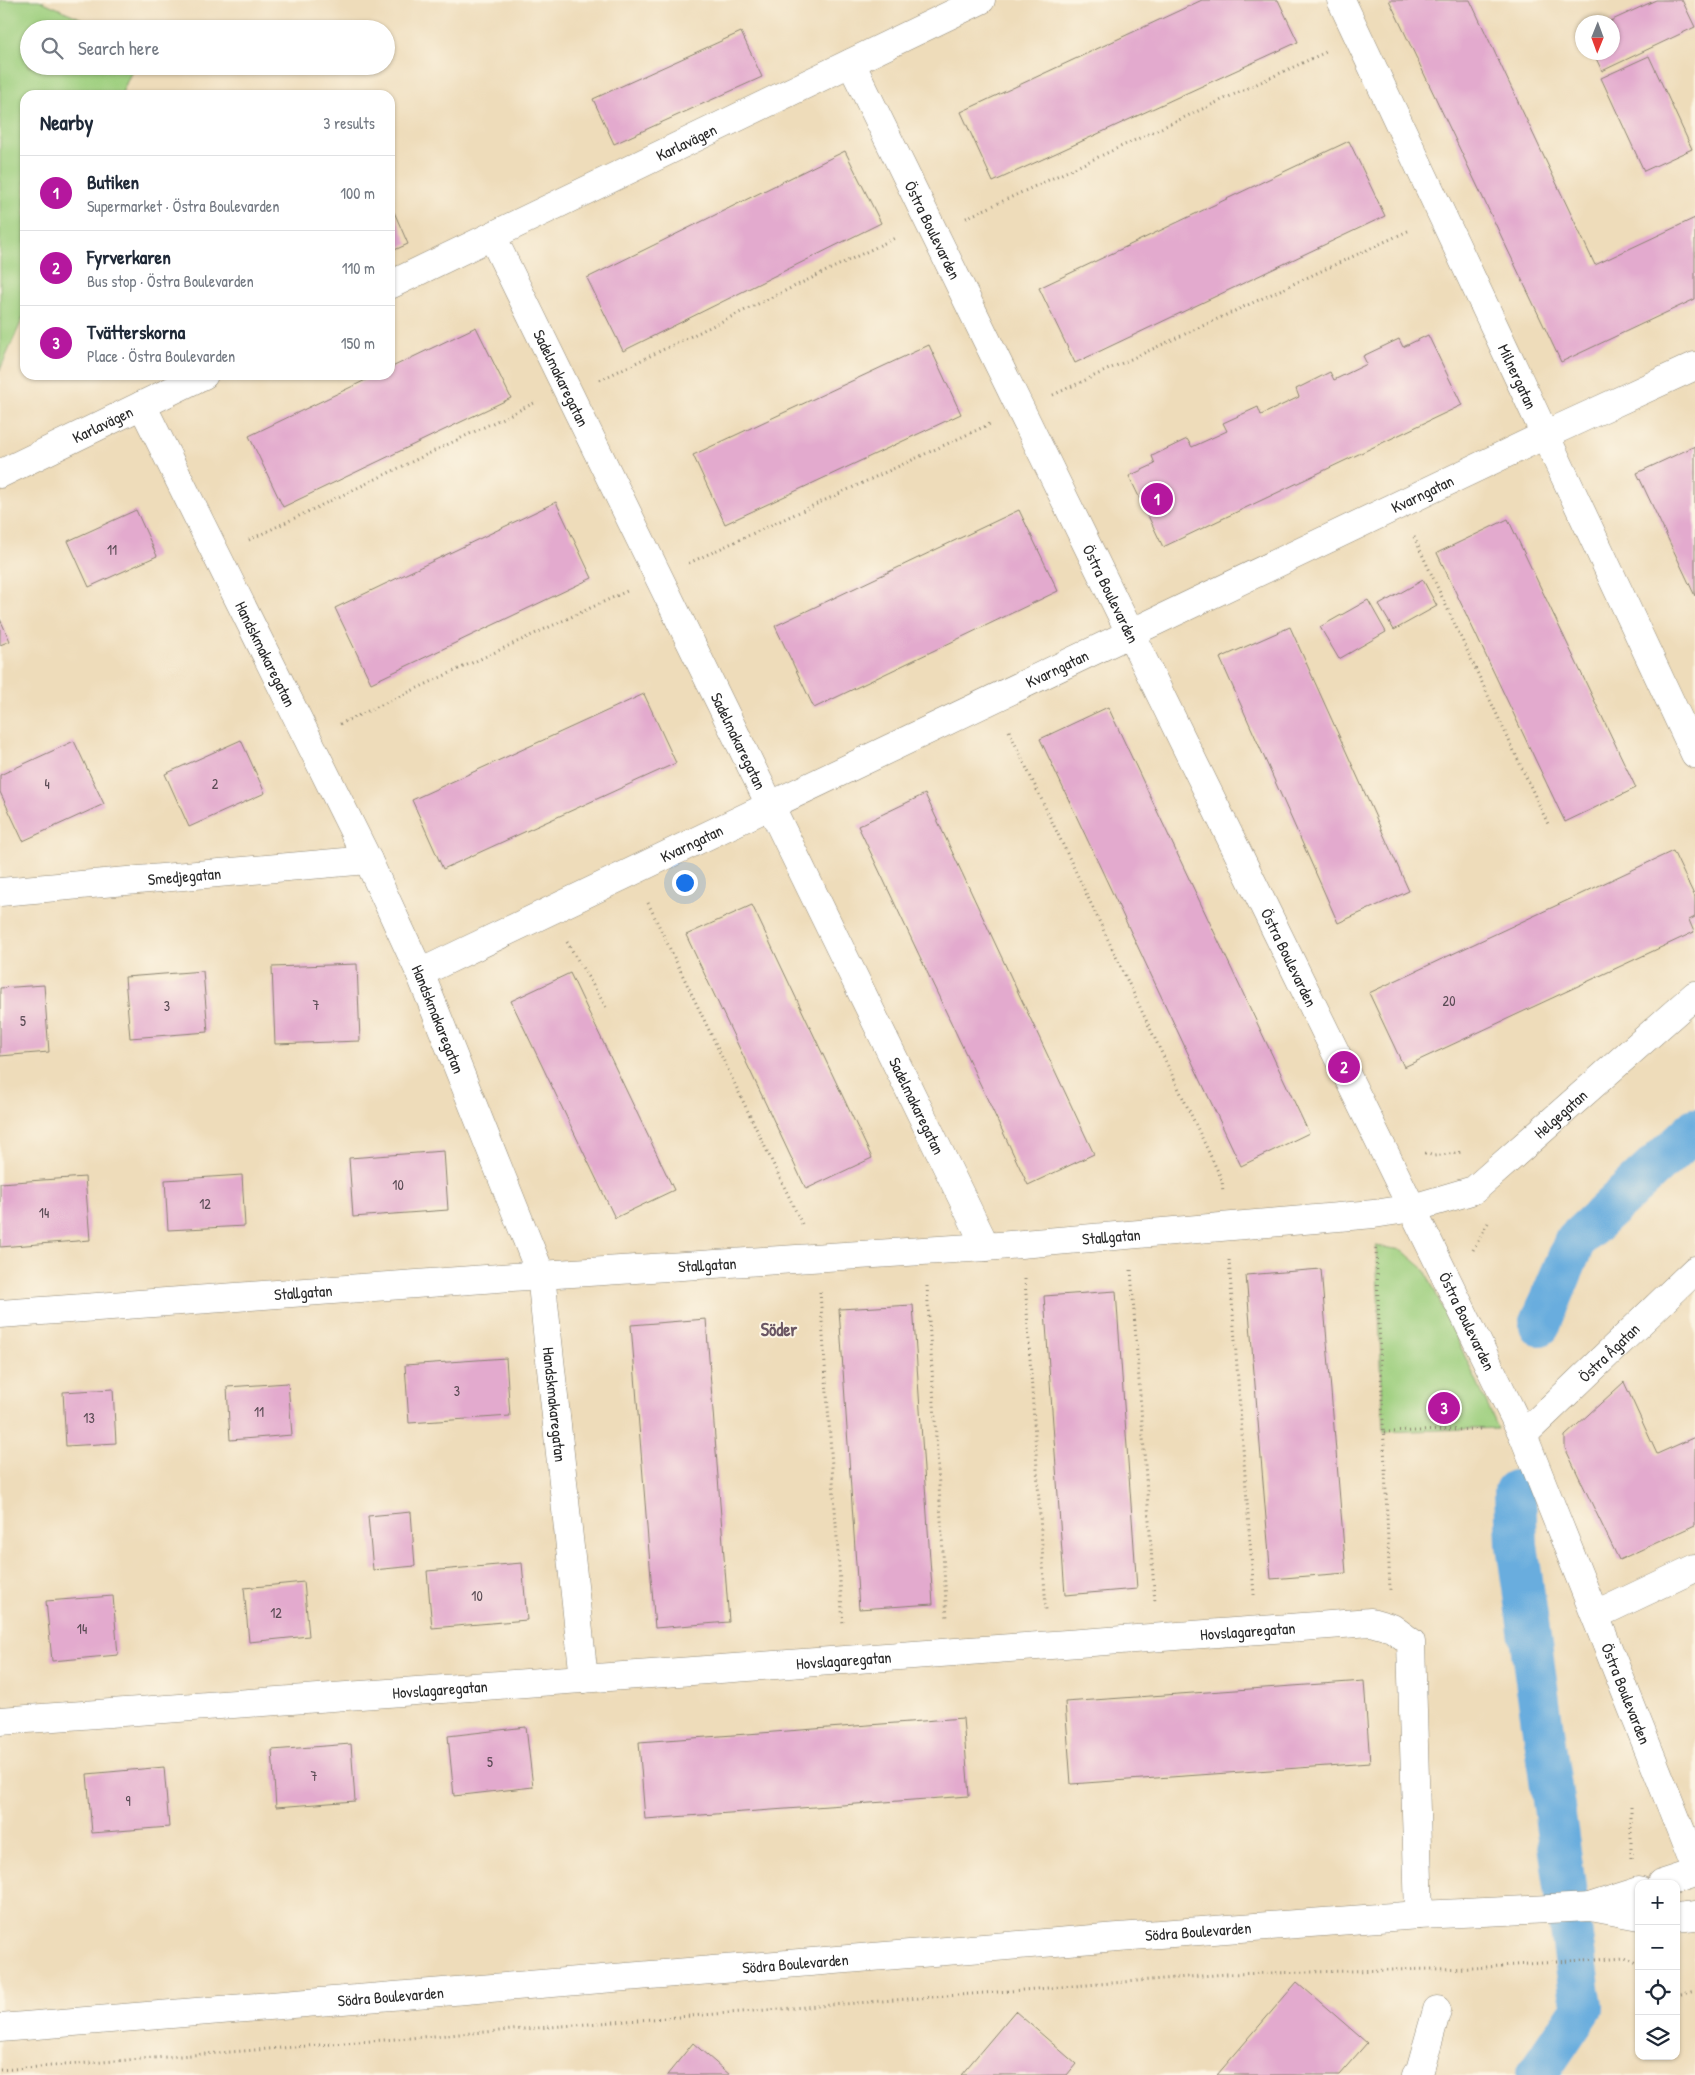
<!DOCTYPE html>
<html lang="en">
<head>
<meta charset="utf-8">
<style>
	:root { --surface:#fff; --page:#f6f6f7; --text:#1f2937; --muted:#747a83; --line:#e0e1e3; --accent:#b5179e }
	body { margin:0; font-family:"Patrick Hand",sans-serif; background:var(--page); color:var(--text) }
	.controls { position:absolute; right:15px; bottom:15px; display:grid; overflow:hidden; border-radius:10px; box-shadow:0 1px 4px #0004 }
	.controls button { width:45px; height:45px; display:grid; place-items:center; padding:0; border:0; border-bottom:1px solid var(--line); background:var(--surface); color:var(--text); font:25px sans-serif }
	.compass { position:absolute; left:1575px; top:15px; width:45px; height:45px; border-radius:50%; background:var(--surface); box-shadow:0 1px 4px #0004; rotate:181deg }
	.you { position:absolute; left:684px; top:882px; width:18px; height:18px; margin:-12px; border:4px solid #fff; border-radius:50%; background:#1a73e8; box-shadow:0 0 0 8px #1a73e833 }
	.badge { display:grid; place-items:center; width:32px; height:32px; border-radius:50%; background:var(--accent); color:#fff; font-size:16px; font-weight:700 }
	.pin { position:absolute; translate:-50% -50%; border:2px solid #fff; box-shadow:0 1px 5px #0006 }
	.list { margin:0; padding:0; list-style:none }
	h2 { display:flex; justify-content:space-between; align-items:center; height:65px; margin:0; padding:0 20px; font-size:21px }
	h2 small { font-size:16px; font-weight:400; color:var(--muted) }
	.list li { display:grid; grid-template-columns:32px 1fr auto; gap:15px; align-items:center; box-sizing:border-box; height:75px; padding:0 20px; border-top:1px solid var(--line) }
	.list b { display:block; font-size:19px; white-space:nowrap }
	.list p { margin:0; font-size:16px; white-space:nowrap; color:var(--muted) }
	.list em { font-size:16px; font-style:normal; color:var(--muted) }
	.icon { flex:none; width:28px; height:28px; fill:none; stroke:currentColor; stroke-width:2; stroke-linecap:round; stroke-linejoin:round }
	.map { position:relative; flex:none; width:1695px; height:2075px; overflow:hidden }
	.search { position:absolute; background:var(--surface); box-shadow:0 1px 4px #0004; left:20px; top:20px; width:375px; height:55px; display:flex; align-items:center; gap:12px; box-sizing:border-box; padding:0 18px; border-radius:28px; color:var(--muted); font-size:19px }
	.panel { position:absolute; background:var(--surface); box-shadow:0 1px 4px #0004; left:20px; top:90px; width:375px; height:290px; border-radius:15px }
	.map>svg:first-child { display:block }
	.green { fill:#9dcf7e; stroke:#647d54 }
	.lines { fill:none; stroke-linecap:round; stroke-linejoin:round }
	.canal { stroke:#69adde; stroke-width:42 }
	.building { fill:#e3aace }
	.street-casing { stroke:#8c8472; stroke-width:29 }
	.secondary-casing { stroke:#8c8472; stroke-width:29 }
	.path { stroke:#8c8472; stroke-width:3; stroke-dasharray:1 4; stroke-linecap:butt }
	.street { stroke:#fff; stroke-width:28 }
	.secondary { stroke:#fff; stroke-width:28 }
	.labels { text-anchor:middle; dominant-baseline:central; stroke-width:4; stroke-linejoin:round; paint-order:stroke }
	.number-label { font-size:14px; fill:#594b54 }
	.street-label { font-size:16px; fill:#2b2b2b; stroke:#fcf5e5 }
	.neighbourhood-label { font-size:18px; font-weight:bold; fill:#6b5764; stroke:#fcf5e5 }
</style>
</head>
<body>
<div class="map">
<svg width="1695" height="2075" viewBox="0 0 1695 2075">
	<rect width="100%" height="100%" fill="#fcf5e5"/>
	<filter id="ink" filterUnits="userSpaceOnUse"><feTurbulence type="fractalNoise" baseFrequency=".02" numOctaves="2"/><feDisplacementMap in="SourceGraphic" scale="10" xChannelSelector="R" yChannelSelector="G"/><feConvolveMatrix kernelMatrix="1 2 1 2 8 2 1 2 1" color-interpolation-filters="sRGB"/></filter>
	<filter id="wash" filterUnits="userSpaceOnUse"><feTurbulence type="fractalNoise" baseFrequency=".0096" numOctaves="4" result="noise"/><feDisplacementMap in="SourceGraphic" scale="20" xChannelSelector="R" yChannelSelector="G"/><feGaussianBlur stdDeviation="1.12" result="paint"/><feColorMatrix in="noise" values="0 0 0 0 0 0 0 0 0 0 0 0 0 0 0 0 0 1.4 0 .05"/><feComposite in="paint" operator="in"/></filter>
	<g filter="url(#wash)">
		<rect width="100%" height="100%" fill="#eedcba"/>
		<g class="green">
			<path d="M 0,0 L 39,0 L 105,29 L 29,29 L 29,66 L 134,66 L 121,95 L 25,95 L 25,313 L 0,370 Z"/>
			<path d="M 1376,1246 L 1402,1250 L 1425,1270 L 1498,1428 L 1384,1432 Z"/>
		</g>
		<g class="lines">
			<g class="canal">
				<path d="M 1540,1325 L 1575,1241 L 1695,1129"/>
				<path d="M 1515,1491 L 1517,1545 L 1582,2008 L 1537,2075"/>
			</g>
		</g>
		<g id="blocks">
			<g class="building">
				<path d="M 1202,0 L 1278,0 L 1298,42 L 993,182 L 961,112 Z"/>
				<path d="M 1389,0 L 1470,0 L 1595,265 L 1695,218 L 1695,299 L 1561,362 Z"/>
				<path d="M 1656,0 L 1682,0 L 1695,27 L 1602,71 L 1593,52 L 1612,52 L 1612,22 L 1608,22 Z"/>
				<path d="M 741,32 L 762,77 L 614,144 L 593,99 Z"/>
				<path d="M 1649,56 L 1692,149 L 1644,171 L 1601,78 Z"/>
				<path d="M 1349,141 L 1385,216 L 1075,363 L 1039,288 Z"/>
				<path d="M 845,151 L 881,223 L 623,351 L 587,278 Z"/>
				<path d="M 394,212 L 408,244 L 390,252 L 390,214 Z"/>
				<path d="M 476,327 L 511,398 L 283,507 L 249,436 L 376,375 L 390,375 L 390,368 Z"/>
				<path d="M 1428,335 L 1462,405 L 1163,547 L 1129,476 L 1155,464 L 1152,456 L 1187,439 L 1192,447 L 1227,431 L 1223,423 L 1258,407 L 1261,415 L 1299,397 L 1296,389 L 1330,372 L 1334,380 L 1367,364 L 1363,356 L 1399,339 L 1403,347 Z"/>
				<path d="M 929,345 L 961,414 L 725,524 L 693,455 Z"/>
				<path d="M 1695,446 L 1695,596 L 1637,473 Z"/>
				<path d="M 556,502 L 592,578 L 371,683 L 335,608 Z"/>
				<path d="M 136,510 L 157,556 L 89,587 L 68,541 Z"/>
				<path d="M 1019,510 L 1058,591 L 814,708 L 775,626 Z"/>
				<path d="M 1508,519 L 1636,788 L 1565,822 L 1437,553 Z"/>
				<path d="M 1423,580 L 1437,606 L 1394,630 L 1379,605 Z"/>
				<path d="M 1368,600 L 1386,632 L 1339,659 L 1320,627 Z"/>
				<path d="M 0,619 L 10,641 L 0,645 Z"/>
				<path d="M 1290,627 L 1409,891 L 1338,923 L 1220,658 Z"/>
				<path d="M 644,694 L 676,763 L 443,869 L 412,800 Z"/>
				<path d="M 1108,707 L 1309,1133 L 1241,1166 L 1040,739 Z"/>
				<path d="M 241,740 L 265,793 L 189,827 L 165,774 Z"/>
				<path d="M 74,741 L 104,804 L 23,841 L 0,792 L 0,775 Z"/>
				<path d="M 925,794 L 1094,1154 L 1028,1185 L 858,826 Z"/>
				<path d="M 1673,851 L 1695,897 L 1695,917 L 1689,920 L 1694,932 L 1404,1067 L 1369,993 Z"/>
				<path d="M 752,905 L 872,1158 L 806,1189 L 686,935 Z"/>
				<path d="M 357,964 L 360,1041 L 275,1044 L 272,967 Z"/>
				<path d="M 203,971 L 208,1032 L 130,1038 L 125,977 Z"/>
				<path d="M 570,973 L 674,1190 L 615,1218 L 511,1001 Z"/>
				<path d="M 44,985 L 49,1052 L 0,1056 L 0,988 Z"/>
				<path d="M 444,1151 L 448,1210 L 353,1217 L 349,1158 Z"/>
				<path d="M 242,1175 L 245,1226 L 168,1230 L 165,1180 Z"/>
				<path d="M 85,1177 L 90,1240 L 0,1247 L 0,1183 Z"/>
				<path d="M 1321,1269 L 1346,1573 L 1271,1579 L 1246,1275 Z"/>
				<path d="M 1116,1291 L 1137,1589 L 1065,1595 L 1044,1296 Z"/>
				<path d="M 913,1305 L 933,1604 L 859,1609 L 839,1309 Z"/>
				<path d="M 706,1319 L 729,1622 L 655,1628 L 631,1325 Z"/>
				<path d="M 506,1358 L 510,1416 L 409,1423 L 405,1365 Z"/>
				<path d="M 1624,1382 L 1657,1454 L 1695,1437 L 1695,1525 L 1619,1560 L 1565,1448 L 1565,1436 Z"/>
				<path d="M 288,1383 L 292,1435 L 230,1440 L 227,1387 Z"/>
				<path d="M 113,1389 L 116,1443 L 66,1446 L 63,1392 Z"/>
				<path d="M 411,1512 L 415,1566 L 373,1570 L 368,1516 Z"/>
				<path d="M 522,1563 L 527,1620 L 432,1628 L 427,1571 Z"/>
				<path d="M 304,1582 L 309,1636 L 249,1642 L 244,1588 Z"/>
				<path d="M 113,1596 L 118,1655 L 52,1661 L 46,1601 Z"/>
				<path d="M 1364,1681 L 1370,1763 L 1071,1784 L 1065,1702 Z"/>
				<path d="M 963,1718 L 969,1796 L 645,1819 L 639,1742 Z"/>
				<path d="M 526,1727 L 533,1787 L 454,1796 L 448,1736 Z"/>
				<path d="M 351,1744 L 355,1801 L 276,1807 L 272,1750 Z"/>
				<path d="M 164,1767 L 169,1827 L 92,1833 L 87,1774 Z"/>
				<path d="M 1297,1982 L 1367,2043 L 1339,2075 L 1217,2075 Z"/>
				<path d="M 1015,2011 L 1076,2064 L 1067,2075 L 961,2075 Z"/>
				<path d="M 693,2043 L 730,2075 L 667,2075 Z"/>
			</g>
		</g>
	</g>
	<g filter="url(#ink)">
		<use href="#blocks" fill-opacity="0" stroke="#8c8472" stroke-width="1"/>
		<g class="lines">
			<g class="street-casing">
				<g id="street">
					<path id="s1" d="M 1341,0 L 1695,754"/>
					<path id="s2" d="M 851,63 L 1523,1435 L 1695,1866"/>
					<path id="s3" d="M 492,236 L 986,1247"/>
					<path id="s4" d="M 390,285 L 981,0"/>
					<path id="s5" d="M 142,405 L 368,860 L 420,973 L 541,1275 L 584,1679"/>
					<path id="s6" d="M 0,474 L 204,375"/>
					<path id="s7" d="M 0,892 L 368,860"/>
					<path id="s8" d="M 420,973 L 1545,435 L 1695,366"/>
					<path id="s9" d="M 0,1314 L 541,1275 L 986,1247 L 1374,1214 L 1413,1208 L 1474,1190 L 1695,995"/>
					<path id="s10" d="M 1523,1435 L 1695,1270"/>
					<path d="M 1596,1615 L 1695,1568"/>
					<path id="s11" d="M 0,1721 L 1371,1622 L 1392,1628 L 1411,1642 L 1419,1915"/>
					<path d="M 1416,2075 L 1420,2070 L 1437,2010"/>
				</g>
			</g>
			<g class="secondary-casing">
				<g id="secondary">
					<path d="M 1661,1884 L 1695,1873"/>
					<path d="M 1592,1906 L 1639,1891"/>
					<path d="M 1676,1918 L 1695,1916"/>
					<path id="s12" d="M 0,2028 L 1105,1938 L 1419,1915 L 1591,1907 L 1639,1916"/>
				</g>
			</g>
			<g class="path">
				<path d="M 966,218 L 1326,52"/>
				<path d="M 600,380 L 897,237"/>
				<path d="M 1053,395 L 1410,230"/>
				<path d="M 1414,537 L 1548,824"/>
				<path d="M 249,540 L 534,403"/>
				<path d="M 689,563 L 990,424"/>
				<path d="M 340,724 L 627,591"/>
				<path d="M 1009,731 L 1222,1180 L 1223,1192"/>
				<path d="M 648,903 L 802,1224"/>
				<path d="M 567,942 L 606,1007"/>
				<path d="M 1425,1153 L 1434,1156 L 1463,1152"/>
				<path d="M 1376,1249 L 1390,1590"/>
				<path d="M 1473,1250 L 1488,1223"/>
				<path d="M 1229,1260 L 1254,1595"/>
				<path d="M 1131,1270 L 1155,1603"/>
				<path d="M 1025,1279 L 1046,1610"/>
				<path d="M 927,1286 L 947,1619"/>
				<path d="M 820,1292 L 843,1625"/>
				<path d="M 1384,1432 L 1480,1429"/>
				<path d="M 1631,1858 L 1631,1806"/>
				<path d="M 1676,1995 L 1695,1991"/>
				<path d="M 0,2070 L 1227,1974 L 1473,1968 L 1625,1957 L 1639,1964"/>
			</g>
			<use href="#street" class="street"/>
			<use href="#secondary" class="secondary"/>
		</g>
	</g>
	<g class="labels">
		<g class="number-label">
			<text x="112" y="549">11</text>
			<text x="47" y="783">4</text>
			<text x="215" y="783">2</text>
			<text x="1449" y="1000">20</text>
			<text x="316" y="1004">7</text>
			<text x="167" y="1005">3</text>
			<text x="23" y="1020">5</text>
			<text x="398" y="1184">10</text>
			<text x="205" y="1203">12</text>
			<text x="44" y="1212">14</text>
			<text x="457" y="1390">3</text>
			<text x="259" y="1411">11</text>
			<text x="89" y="1417">13</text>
			<text x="477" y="1595">10</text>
			<text x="276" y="1612">12</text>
			<text x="82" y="1628">14</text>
			<text x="490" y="1761">5</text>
			<text x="314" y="1775">7</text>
			<text x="128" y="1800">9</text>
		</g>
		<g class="street-label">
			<text stroke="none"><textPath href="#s4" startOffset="329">Karlavägen</textPath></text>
			<text stroke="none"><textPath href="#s2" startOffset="186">Östra Boulevarden</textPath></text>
			<text stroke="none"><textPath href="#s1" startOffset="416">Milnergatan</textPath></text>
			<text stroke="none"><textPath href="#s3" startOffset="158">Sadelmakaregatan</textPath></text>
			<text stroke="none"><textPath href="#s6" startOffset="114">Karlavägen</textPath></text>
			<text stroke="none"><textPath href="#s8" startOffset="1111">Kvarngatan</textPath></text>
			<text stroke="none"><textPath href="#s2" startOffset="591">Östra Boulevarden</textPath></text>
			<text stroke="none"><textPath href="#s5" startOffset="278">Handskmakaregatan</textPath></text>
			<text stroke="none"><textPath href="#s8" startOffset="706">Kvarngatan</textPath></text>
			<text stroke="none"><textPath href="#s3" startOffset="562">Sadelmakaregatan</textPath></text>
			<text stroke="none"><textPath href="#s8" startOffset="301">Kvarngatan</textPath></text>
			<text stroke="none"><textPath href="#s7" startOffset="185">Smedjegatan</textPath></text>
			<text stroke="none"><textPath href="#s2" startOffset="996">Östra Boulevarden</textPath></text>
			<text stroke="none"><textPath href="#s5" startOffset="682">Handskmakaregatan</textPath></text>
			<text stroke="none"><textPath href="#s3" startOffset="968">Sadelmakaregatan</textPath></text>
			<text stroke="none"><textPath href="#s9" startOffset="1596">Helgegatan</textPath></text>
			<text stroke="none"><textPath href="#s9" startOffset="1114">Stallgatan</textPath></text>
			<text stroke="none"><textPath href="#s9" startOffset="709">Stallgatan</textPath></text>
			<text stroke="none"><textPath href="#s9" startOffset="304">Stallgatan</textPath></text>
			<text stroke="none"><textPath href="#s2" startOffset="1401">Östra Boulevarden</textPath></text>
			<text stroke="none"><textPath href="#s10" startOffset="119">Östra Ågatan</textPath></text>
			<text stroke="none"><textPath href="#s5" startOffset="1088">Handskmakaregatan</textPath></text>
			<text stroke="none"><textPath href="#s11" startOffset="1251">Hovslagaregatan</textPath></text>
			<text stroke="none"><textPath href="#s11" startOffset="846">Hovslagaregatan</textPath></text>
			<text stroke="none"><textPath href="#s11" startOffset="441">Hovslagaregatan</textPath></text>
			<text stroke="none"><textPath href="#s2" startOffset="1806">Östra Boulevarden</textPath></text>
			<text stroke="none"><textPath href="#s12" startOffset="1202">Södra Boulevarden</textPath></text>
			<text stroke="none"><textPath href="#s12" startOffset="798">Södra Boulevarden</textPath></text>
			<text stroke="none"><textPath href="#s12" startOffset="392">Södra Boulevarden</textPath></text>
		</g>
		<g class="neighbourhood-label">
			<text x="779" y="1329">Söder</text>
		</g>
	</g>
</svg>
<div class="controls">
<button>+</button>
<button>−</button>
<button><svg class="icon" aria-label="locate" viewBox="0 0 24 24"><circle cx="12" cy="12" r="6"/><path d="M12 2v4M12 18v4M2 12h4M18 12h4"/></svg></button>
<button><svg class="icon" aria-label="layers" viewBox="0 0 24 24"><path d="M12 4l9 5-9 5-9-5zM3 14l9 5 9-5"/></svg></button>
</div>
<svg class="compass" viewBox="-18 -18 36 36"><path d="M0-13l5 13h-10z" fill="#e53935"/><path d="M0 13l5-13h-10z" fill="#747a83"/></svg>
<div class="you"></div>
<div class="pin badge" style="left:1157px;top:499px">1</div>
<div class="pin badge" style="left:1344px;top:1067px">2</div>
<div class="pin badge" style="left:1444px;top:1408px">3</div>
<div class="search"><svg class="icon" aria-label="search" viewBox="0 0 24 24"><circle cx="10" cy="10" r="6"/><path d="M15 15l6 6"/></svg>Search here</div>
<section class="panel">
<h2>Nearby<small>3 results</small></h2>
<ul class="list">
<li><span class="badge">1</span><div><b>Butiken</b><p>Supermarket · Östra Boulevarden</p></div><em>100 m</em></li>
<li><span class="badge">2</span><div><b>Fyrverkaren</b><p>Bus stop · Östra Boulevarden</p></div><em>110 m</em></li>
<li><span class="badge">3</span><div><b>Tvätterskorna</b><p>Place · Östra Boulevarden</p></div><em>150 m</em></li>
</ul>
</section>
</div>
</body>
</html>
